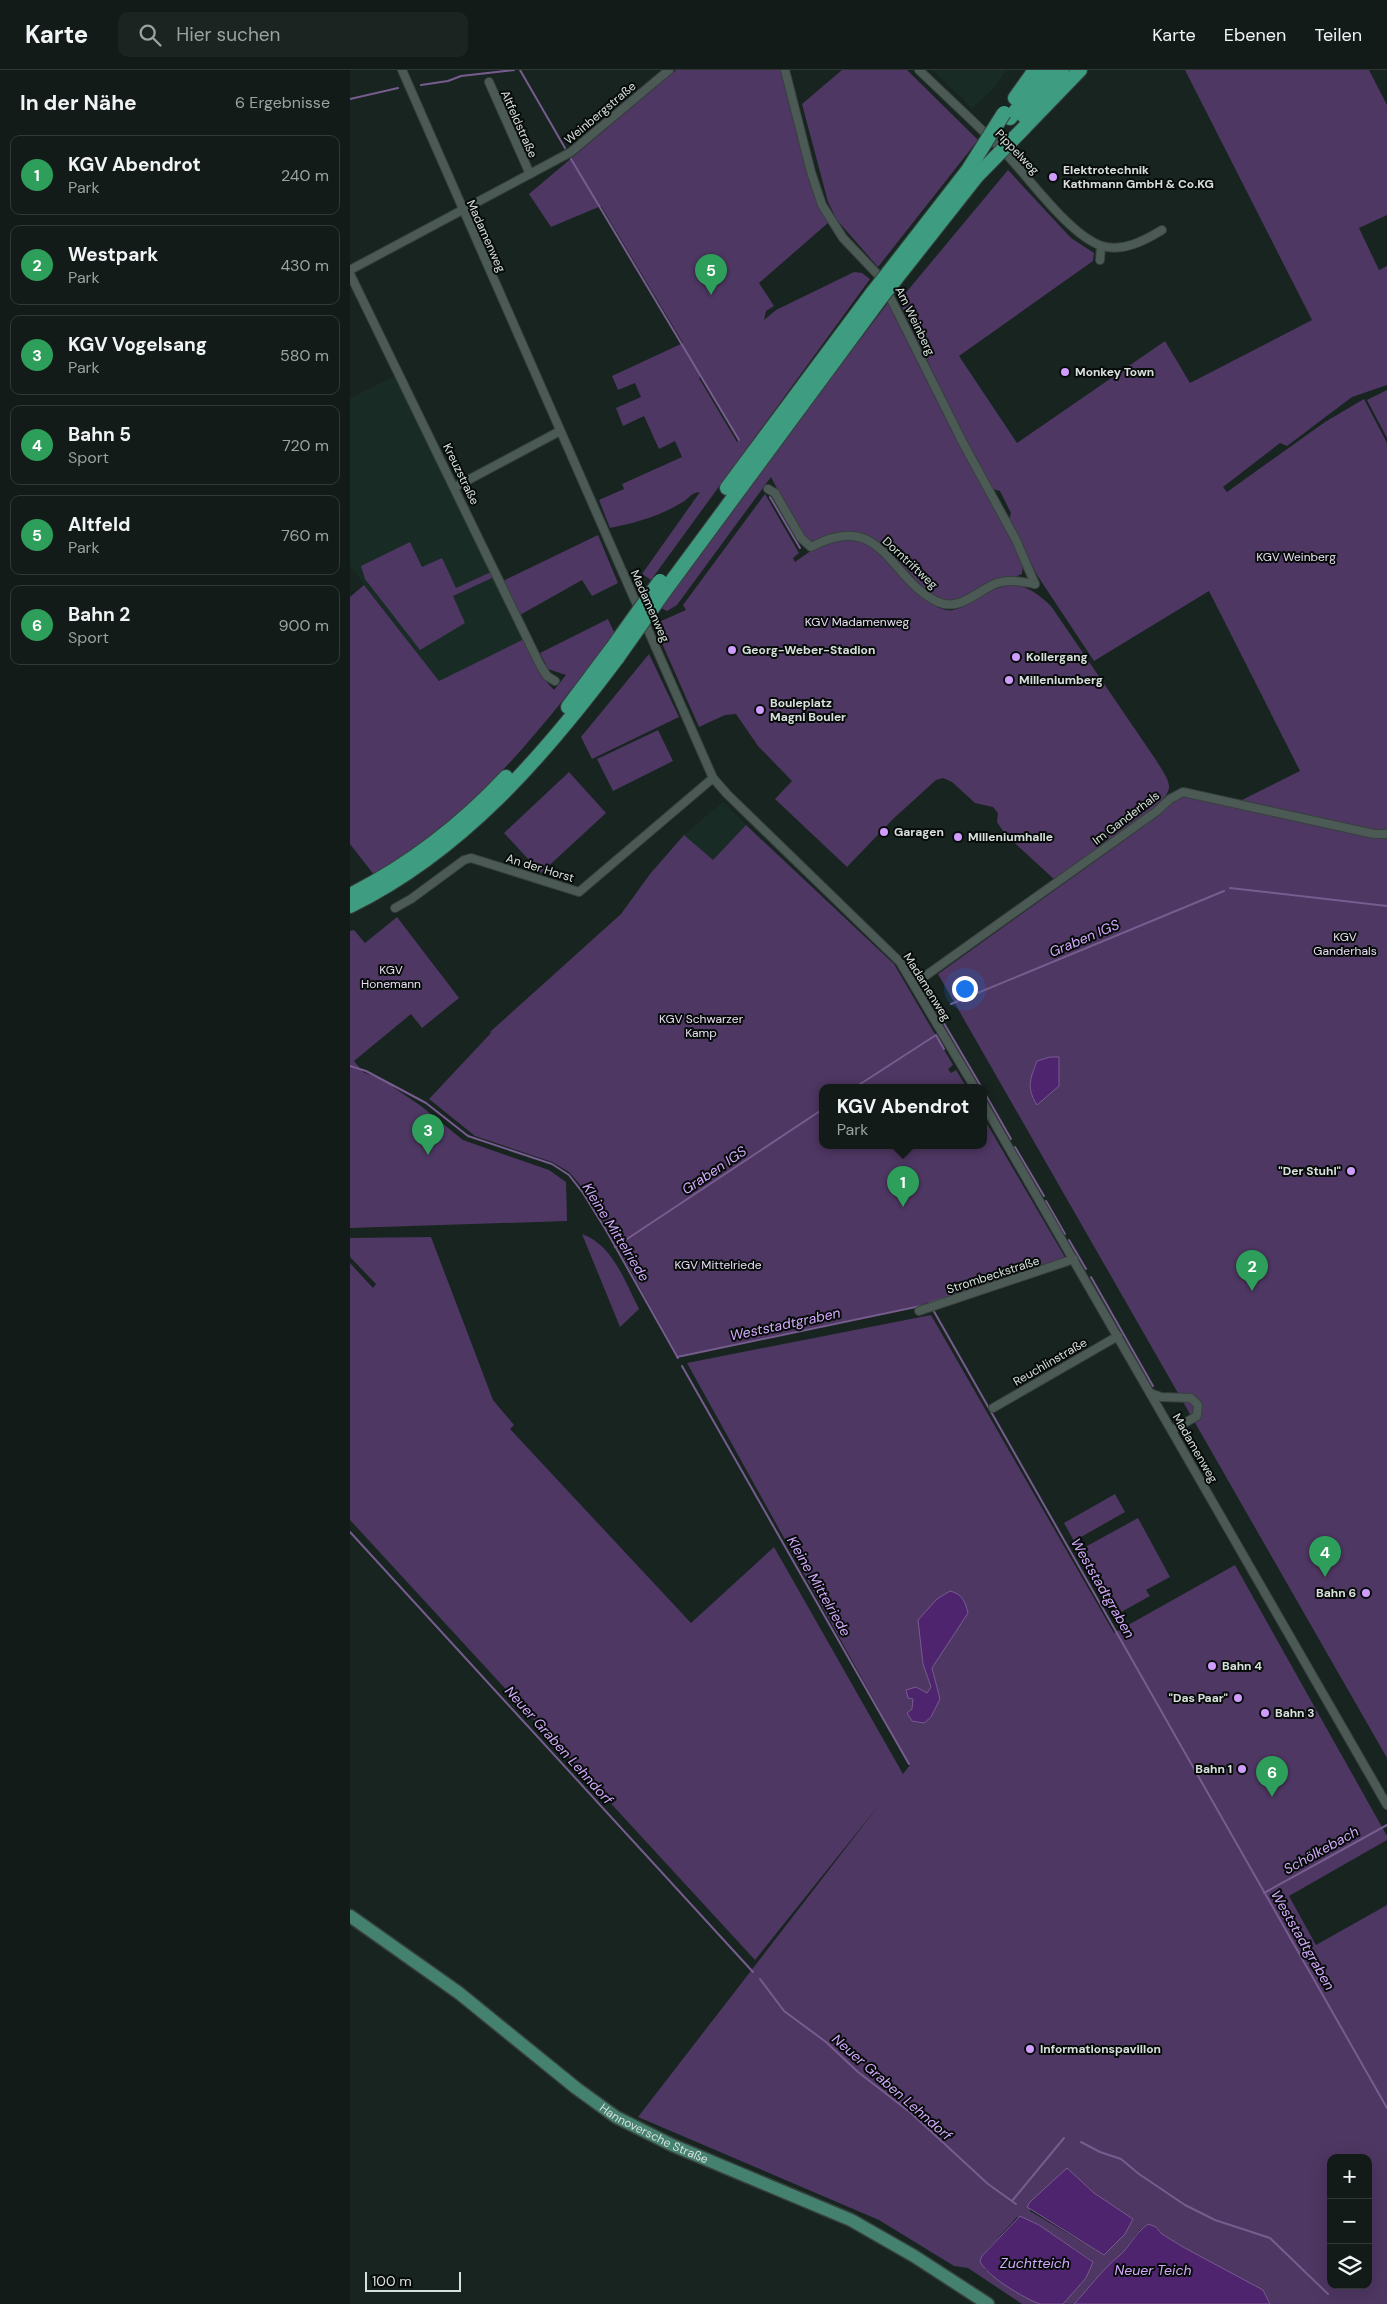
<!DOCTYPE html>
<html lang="de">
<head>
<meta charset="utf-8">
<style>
	:root { --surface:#121b18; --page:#1b2421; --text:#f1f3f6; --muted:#9ca1a2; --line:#313937; --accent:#ea580c }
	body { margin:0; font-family:"DM Sans",sans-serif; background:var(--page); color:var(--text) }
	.controls { position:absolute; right:15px; bottom:15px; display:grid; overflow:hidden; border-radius:10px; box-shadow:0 5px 20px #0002 }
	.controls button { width:45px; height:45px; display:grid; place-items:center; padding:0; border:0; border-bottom:1px solid var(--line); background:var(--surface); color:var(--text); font:25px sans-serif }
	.scale { position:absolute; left:15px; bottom:12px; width:96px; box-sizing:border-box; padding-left:5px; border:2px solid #d8e0dd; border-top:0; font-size:14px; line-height:18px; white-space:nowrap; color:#d8e0dd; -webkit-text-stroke:4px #070c0a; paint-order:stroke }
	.you { position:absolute; left:614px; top:918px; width:18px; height:18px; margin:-12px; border:4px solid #fff; border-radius:50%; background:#1a73e8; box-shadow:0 0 0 8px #1a73e833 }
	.badge { display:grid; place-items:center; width:32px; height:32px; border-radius:50%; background:var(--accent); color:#fff; font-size:16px; font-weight:700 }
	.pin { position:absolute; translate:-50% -41px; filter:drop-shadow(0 1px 2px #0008) }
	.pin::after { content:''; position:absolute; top:26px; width:18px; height:15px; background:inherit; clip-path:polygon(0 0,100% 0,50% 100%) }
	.popup { position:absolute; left:469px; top:1014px; width:168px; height:65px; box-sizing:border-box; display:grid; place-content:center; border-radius:10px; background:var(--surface); filter:drop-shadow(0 1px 4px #0005); font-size:16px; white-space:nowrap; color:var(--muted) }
	.popup b { font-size:19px; color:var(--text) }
	.popup::after { content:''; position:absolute; left:50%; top:100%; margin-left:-10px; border:10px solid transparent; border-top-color:var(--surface) }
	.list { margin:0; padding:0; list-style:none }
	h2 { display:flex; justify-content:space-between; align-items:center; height:65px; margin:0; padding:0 20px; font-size:21px }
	h2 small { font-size:16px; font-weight:400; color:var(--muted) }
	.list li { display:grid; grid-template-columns:32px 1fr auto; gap:15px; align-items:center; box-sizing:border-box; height:80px; margin:0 10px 10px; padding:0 10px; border:1px solid var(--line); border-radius:10px }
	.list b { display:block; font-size:19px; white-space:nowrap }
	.list p { margin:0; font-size:16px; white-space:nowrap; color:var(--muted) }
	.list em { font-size:16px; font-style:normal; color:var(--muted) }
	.icon { flex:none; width:28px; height:28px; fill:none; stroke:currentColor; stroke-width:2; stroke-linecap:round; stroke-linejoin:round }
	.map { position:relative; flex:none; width:1037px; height:2234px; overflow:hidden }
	header { display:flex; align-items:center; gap:30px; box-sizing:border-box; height:70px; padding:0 25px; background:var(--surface); border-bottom:1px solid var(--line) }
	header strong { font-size:24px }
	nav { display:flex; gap:28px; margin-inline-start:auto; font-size:18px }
	.search { width:350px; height:45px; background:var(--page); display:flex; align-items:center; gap:12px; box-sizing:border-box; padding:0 18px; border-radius:10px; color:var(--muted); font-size:19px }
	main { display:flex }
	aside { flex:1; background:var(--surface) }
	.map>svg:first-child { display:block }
	.built { fill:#182c25 }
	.green { fill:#4e3762; fill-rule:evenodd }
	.water { fill:#4e246e; stroke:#775c8f }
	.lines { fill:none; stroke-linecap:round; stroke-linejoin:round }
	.stream { stroke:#775c8f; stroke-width:2 }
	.minor-casing { stroke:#37403d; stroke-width:10 }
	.primary-casing { stroke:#37403d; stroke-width:15 }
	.motorway-casing { stroke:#37403d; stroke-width:16 }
	.minor { stroke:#4c5a55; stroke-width:8 }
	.primary { stroke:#44826f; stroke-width:12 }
	.motorway { stroke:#3e9c80; stroke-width:14 }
	.motorway-bridge-casing { stroke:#37403d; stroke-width:16; stroke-linecap:butt }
	.motorway-bridge { stroke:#3e9c80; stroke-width:14 }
	.poi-dot { fill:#d09dfe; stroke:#070c0a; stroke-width:2 }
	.labels { text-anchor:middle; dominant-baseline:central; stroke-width:4; stroke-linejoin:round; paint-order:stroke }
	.street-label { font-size:12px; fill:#d8e0dd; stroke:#070c0a }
	.poi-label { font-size:12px; font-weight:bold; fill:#d8e0dd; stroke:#070c0a; text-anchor:start }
	.park-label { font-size:12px; fill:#e8ddf3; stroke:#070c0a }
	.water-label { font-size:14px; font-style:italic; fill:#d4a9fd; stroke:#070c0a }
</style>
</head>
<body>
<header>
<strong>Karte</strong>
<div class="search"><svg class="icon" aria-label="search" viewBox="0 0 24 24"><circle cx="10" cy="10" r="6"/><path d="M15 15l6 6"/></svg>Hier suchen</div>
<nav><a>Karte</a><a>Ebenen</a><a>Teilen</a></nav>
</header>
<main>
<aside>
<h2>In der Nähe<small>6 Ergebnisse</small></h2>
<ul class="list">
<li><span class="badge" style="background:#2e9e5b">1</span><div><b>KGV Abendrot</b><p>Park</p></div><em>240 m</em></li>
<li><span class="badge" style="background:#2e9e5b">2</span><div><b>Westpark</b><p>Park</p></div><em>430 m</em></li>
<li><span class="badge" style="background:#2e9e5b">3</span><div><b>KGV Vogelsang</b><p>Park</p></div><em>580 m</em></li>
<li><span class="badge" style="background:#2e9e5b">4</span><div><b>Bahn 5</b><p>Sport</p></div><em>720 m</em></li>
<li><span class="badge" style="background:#2e9e5b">5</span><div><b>Altfeld</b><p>Park</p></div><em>760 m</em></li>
<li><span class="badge" style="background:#2e9e5b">6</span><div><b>Bahn 2</b><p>Sport</p></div><em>900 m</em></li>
</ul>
</aside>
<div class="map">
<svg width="1037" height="2234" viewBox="0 0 1037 2234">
	<rect width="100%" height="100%" fill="#182420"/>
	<g class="built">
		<path d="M 583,0 L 657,0 L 642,20 L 622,38 Z"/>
		<path d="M 45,306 L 174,569 L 89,611 L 0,496 L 0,328 Z"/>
		<path d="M 373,732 L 396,755 L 363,790 L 334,765 Z"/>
	</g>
	<g class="green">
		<path d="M 326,0 L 432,0 L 470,136 L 478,153 L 409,213 L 424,236 L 416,241 L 414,250 L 426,240 L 504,202 L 512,203 L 520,209 L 301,510 L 292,504 L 350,422 C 340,423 339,429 331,433 C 310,446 285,453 260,458 L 249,430 L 274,419 L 272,414 L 332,387 L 325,371 L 309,379 L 294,346 L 273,356 L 266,338 L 291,327 L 285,313 L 268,320 L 262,306 L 333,273 L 251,136 L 201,157 L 179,124 ZM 352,305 L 352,310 L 389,370 L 387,372 L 349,308 Z"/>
		<path d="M 492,0 L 557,0 L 628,70 L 528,197 L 487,150 L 478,132 L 452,34 Z"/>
		<path d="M 835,0 L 1019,0 L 1037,35 L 1037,145 L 1009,158 L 1029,200 L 1037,196 L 1037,315 L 1002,327 L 937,376 L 930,373 L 873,417 L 877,422 L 975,352 L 1014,329 L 1037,373 L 1037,1688 L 588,904 L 808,746 L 826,728 L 834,726 L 885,737 L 892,730 L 950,701 L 859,521 L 744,591 L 687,505 L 659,449 L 661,443 L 650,421 L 643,419 L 607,353 L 549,231 L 658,100 L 721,168 L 744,183 L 743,191 L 609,286 L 667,373 L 815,271 L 840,313 L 962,250 Z"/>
		<path d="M 540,230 L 658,459 L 673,495 L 672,504 L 619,527 L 600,532 L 577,522 L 539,481 L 518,468 L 495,463 L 485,463 L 461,474 L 450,463 L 421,407 L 327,535 L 317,541 L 311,538 L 435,368 Z"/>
		<path d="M 1037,320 L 1037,368 L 1017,330 Z"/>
		<path d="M 415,424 L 449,483 L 443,488 L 445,492 C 456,484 468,475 481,471 C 518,459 543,495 565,518 C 573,527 584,538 596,540 C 604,542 614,536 621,532 C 655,511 671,507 701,536 L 806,690 C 810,697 820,710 819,718 C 816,740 727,796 706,811 L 655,764 L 647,752 L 648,743 L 643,737 L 625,733 L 602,712 L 593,708 L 586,710 L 543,749 L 497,797 L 425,729 L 442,711 L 408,676 L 386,644 L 375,645 L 349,657 L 307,562 L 309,552 L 336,540 L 333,535 Z"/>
		<path d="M 248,465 L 268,513 L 242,526 L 232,510 L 170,545 L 153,511 Z"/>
		<path d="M 60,472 L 72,497 L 92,488 L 106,518 L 141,502 L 144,507 L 103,526 L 115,553 L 70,580 L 15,509 L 11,496 Z"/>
		<path d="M 14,515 L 89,611 L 174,569 L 194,609 L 204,620 L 216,605 L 198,599 L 190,583 L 258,549 L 265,564 C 217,625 171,687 113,739 C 86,764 55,785 25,806 L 0,774 L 0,527 Z"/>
		<path d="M 299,584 L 329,647 L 242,689 L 231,667 Z"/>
		<path d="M 308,660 L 323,691 L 263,721 L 247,689 Z"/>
		<path d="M 219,702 L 256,743 L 191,803 L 154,763 Z"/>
		<path d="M 396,755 L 544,894 L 603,995 L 598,999 L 601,1003 L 606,1000 L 617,1018 L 473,1018 L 473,1076 L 633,1076 L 633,1047 L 716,1189 L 567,1236 L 328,1286 L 238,1124 L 219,1102 L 202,1092 L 125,1066 L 79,1029 L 141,963 L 140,962 L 271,844 L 300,804 L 334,765 L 363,790 Z"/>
		<path d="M 47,847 L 109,928 L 72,958 L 61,944 L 4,991 L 13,1002 L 45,1015 L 43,1017 L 71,1036 L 113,1070 L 199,1100 L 216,1112 L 217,1151 L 0,1158 L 0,861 L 4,860 L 15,873 Z"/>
		<path d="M 232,1164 C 263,1175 275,1212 289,1239 L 270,1257 Z"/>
		<path d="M 81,1167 L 143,1330 L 164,1355 L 160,1359 L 341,1553 L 424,1477 L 553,1704 L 560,1695 L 337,1293 L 581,1245 L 764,1563 L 885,1495 L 1037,1766 L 1037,1770 L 939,1826 L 966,1875 L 1037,1835 L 1037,2234 L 920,2234 L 913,2220 L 833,2177 L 812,2164 L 806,2157 L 798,2154 C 783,2163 779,2178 769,2186 C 752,2200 739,2218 724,2234 L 713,2234 L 736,2208 L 741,2190 L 689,2155 L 667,2147 L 632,2186 L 635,2200 L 690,2234 L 672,2234 L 618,2198 L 604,2196 L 529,2150 L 288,2047 L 529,1735 L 405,1890 L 0,1450 L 0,1193 L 23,1218 L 26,1214 L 0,1187 L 0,1168 ZM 981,2088 L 1018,2088 L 1018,2215 L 981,2215 ZM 718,2099 L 744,2123 L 783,2149 L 775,2164 L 754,2185 L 680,2141 L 680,2132 Z"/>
		<path d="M 765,1424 L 775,1442 L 724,1471 L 714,1453 Z"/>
		<path d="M 788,1448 L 820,1507 L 796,1520 L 800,1526 L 764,1546 L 728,1481 Z"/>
	</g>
	<g class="water">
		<path d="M 700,987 L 709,987 L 709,1016 L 687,1035 C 676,1017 680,1010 687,991 Z"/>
		<path d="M 600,1521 C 612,1524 615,1531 618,1543 L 582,1598 L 590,1629 L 581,1647 L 574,1653 L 562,1651 L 557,1643 L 562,1639 L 563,1629 L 558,1628 L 556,1620 L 566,1617 L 577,1623 L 581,1617 L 573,1594 L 568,1550 L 587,1529 Z"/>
		<path d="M 717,2098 L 744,2123 L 783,2149 L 775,2164 L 754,2185 L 677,2137 L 680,2132 Z"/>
		<path d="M 670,2146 L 689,2155 L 743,2192 L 736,2208 L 713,2234 C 706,2234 697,2234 690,2234 C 675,2229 635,2205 630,2191 L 632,2186 Z"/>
		<path d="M 798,2154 L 806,2157 L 812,2164 L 833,2177 L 913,2220 L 920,2234 L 724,2234 C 739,2218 752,2200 769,2186 C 779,2178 784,2164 798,2154 Z"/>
	</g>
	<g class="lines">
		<g class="stream">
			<path d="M 170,0 L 215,78"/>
			<path d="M 71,15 L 98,11 L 111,6 L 164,0"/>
			<path d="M 0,29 L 48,18"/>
			<path d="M 221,89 L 389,370"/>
			<path d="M 420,427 L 450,478"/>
			<path d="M 880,818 L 1037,836"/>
			<path d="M 572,916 L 632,1018"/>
			<path d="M 601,934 L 874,821"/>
			<path d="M 586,940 L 591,938"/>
			<path d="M 0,996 L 16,1001 L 76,1033 L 118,1066 L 202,1094 L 219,1105 L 233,1123 L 256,1160 L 328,1288"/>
			<path d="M 504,1018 L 586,965 L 594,979"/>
			<path d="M 633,1020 L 661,1069"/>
			<path d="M 665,1077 L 694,1126"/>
			<path d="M 696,1131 L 715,1164"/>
			<path d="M 719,1170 L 736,1199"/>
			<path d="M 265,1177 L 473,1039"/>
			<path d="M 741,1207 L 803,1316"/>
			<path d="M 579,1233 L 630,1217"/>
			<path d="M 582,1238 L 1037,2038"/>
			<path d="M 327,1287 L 580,1234"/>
			<path d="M 332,1296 L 559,1694"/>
			<path d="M 0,1462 L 403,1902"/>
			<path d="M 914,1823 L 1037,1755"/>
			<path d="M 410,1909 L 434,1941 L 476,1972 L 508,2002 L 561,2043 L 638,2114 L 666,2134"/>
			<path d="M 731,2072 L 750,2082 L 771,2089 L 789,2104 L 835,2135 L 865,2150 L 920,2168 L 978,2224"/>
			<path d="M 662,2131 L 714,2068"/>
		</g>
		<g class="minor-casing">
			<g id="minor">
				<path d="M 52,0 L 363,708 L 377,724 L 550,892 L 625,1018"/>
				<path d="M 435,0 L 461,102 L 472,135 L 493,168 L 530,207 L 613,373 L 666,470 L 685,514"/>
				<path d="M 569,0 C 599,29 630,57 659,87 C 682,112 721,166 752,176 C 773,182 794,171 812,160"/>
				<path d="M 139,12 L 180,104"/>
				<path d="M 750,190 L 751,176"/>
				<path d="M 0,200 L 221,82 L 319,0"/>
				<path d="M 0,204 L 190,595 L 197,606 L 205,611"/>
				<path d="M 105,417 L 210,361"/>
				<path d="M 418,419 L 425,423 L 451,468 L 461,477 C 533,438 539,510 588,532 C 610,542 628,520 647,513 C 660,509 673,512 685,514"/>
				<path d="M 45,838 L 61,829 L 114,790 L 121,788 L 229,822 L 363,708"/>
				<path d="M 564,914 L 807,741 L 820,729 L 833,722 L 1024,764 L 1037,764"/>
				<path d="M 633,1033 L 1037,1735"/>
				<path d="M 569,1241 L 724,1189"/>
				<path d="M 800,1323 L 811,1327 L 841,1328 L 848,1335 L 847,1346 L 822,1360"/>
				<path d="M 643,1338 L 768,1266"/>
			</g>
		</g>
		<g class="primary-casing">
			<g id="primary">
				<path id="s1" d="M 0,1846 L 109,1923 L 226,2018 L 266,2047 L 322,2075 L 501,2150 L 564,2186 L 638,2234"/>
			</g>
		</g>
		<g class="motorway-casing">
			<g id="motorway">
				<path d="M 665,28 L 685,0"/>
				<path d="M 674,46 L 712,0"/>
				<path d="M 660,48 L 699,0"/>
				<path d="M 674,58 L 730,0"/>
				<path d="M 538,203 L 618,100"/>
				<path d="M 545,210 L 627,106"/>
				<path d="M 377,418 L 523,222"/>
				<path d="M 316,519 L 530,229"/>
				<path d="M 218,637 L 263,577"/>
				<path d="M 0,825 C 59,795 111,755 156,707"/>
				<path d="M 0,836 C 112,781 194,686 268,587"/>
			</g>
		</g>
		<use href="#minor" class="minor"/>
		<use href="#primary" class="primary"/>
		<use href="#motorway" class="motorway"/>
		<g class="motorway-bridge-casing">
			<g id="motorway-bridge">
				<path d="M 618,100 L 654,43"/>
				<path d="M 627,106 L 674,58"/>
				<path d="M 523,222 L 538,203"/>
				<path d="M 530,229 L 545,210"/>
				<path d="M 263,577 L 310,511"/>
				<path d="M 268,587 L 316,519"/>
			</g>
		</g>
		<use href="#motorway-bridge" class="motorway-bridge"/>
	</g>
	<g class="poi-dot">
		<circle cx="703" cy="107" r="5"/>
		<circle cx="715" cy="302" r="5"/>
		<circle cx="382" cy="580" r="5"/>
		<circle cx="666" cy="587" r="5"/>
		<circle cx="659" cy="610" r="5"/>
		<circle cx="410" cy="640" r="5"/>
		<circle cx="534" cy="762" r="5"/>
		<circle cx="608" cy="767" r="5"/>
		<circle cx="1001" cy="1101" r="5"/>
		<circle cx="1016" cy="1523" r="5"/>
		<circle cx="862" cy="1596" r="5"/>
		<circle cx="888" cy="1628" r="5"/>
		<circle cx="915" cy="1643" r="5"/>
		<circle cx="892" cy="1699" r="5"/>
		<circle cx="680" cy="1979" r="5"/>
	</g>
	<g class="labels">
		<g class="street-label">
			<text transform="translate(250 43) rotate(-40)">Weinbergstraße</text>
			<text transform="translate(169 54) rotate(66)">Altfeldstraße</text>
			<text transform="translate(667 82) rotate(46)">Pippelweg</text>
			<text transform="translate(136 166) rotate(66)">Madamenweg</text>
			<text transform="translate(565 251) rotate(64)">Am Weinberg</text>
			<text transform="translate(111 404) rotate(64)">Kreuzstraße</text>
			<text transform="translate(560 493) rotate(43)">Dorntriftweg</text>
			<text transform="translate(300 536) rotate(66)">Madamenweg</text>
			<text transform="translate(776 748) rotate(-37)">Im Ganderhals</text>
			<text transform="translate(190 798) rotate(17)">An der Horst</text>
			<text transform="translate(577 917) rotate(58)">Madamenweg</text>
			<text transform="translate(643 1205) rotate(-18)">Strombeckstraße</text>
			<text transform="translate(700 1292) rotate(-30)">Reuchlinstraße</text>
			<text transform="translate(845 1378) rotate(60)">Madamenweg</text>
			<text stroke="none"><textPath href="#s1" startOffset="375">Hannoversche Straße</textPath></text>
		</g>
		<g class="poi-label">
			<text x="713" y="100">Elektrotechnik<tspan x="713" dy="14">Kathmann GmbH &amp; Co.KG</tspan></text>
			<text x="725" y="302">Monkey Town</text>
			<text x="392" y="580">Georg-Weber-Stadion</text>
			<text x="676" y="587">Kollergang</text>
			<text x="669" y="610">Milleniumberg</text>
			<text x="420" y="633">Bouleplatz<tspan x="420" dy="14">Magni Bouler</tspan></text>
			<text x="544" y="762">Garagen</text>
			<text x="618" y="767">Milleniumhalle</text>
			<text x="991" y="1101" text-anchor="end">"Der Stuhl"</text>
			<text x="1006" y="1523" text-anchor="end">Bahn 6</text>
			<text x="872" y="1596">Bahn 4</text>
			<text x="878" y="1628" text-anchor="end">"Das Paar"</text>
			<text x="925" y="1643">Bahn 3</text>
			<text x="882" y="1699" text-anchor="end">Bahn 1</text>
			<text x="690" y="1979">Informationspavillon</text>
		</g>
		<g class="park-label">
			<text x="946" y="487">KGV Weinberg</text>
			<text x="507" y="552">KGV Madamenweg</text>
			<text x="995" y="867">KGV<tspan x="995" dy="14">Ganderhals</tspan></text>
			<text x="41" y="900">KGV<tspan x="41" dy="14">Honemann</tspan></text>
			<text x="351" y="949">KGV Schwarzer<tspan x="351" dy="14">Kamp</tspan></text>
			<text x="368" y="1195">KGV Mittelriede</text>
		</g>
		<g class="water-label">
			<text transform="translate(734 868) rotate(-23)">Graben IGS</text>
			<text transform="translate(364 1100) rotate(-34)">Graben IGS</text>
			<text transform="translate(266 1162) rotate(58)">Kleine Mittelriede</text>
			<text transform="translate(435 1254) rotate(-12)">Weststadtgraben</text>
			<text transform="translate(469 1516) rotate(60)">Kleine Mittelriede</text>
			<text transform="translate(753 1518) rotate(60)">Weststadtgraben</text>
			<text transform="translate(209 1675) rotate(48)">Neuer Graben Lehndorf</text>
			<text transform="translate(971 1780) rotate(-29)">Schölkebach</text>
			<text transform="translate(953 1870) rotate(60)">Weststadtgraben</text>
			<text transform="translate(542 2017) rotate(41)">Neuer Graben Lehndorf</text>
			<text x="685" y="2193">Zuchtteich</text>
			<text x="803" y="2200">Neuer Teich</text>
		</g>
	</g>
</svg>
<div class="controls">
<button>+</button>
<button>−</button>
<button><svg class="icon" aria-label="layers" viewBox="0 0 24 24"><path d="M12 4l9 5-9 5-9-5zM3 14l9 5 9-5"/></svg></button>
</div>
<div class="scale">100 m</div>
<div class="you"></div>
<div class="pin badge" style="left:553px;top:1137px;background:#2e9e5b">1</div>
<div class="popup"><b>KGV Abendrot</b>Park</div>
<div class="pin badge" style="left:902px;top:1221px;background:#2e9e5b">2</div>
<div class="pin badge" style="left:78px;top:1085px;background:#2e9e5b">3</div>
<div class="pin badge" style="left:975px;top:1507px;background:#2e9e5b">4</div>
<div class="pin badge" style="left:361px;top:225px;background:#2e9e5b">5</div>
<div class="pin badge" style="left:922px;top:1727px;background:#2e9e5b">6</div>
</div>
</main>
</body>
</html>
